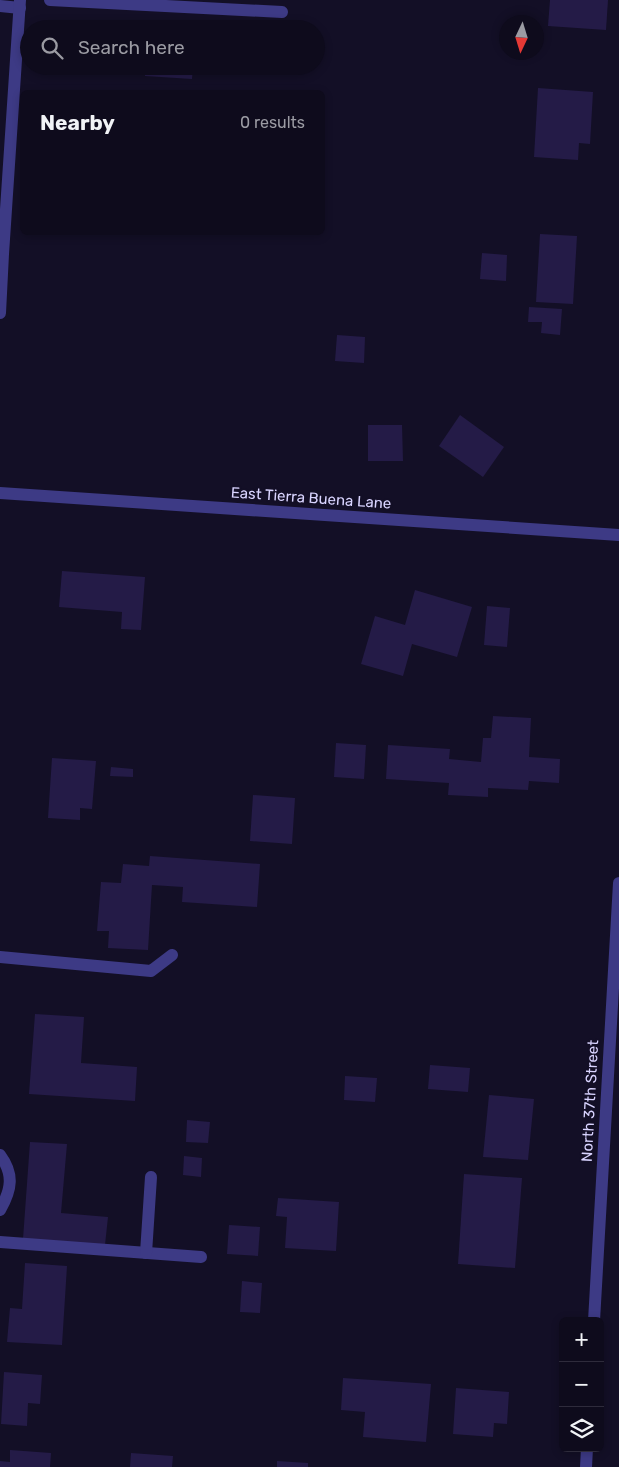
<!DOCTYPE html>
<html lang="en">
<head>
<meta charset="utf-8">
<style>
	:root { --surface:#0e0b1c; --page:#1c1929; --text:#f1f3f6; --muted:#9b9ba3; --line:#2e2b3b }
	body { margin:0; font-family:Rubik,sans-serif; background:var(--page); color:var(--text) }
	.controls { position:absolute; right:15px; bottom:15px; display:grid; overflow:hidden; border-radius:8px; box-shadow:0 2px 8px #0003 }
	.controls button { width:45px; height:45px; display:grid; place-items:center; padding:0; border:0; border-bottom:1px solid var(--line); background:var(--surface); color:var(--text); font:25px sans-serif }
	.compass { position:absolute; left:499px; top:15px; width:45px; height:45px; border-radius:50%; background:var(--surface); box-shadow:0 2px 8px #0003; rotate:184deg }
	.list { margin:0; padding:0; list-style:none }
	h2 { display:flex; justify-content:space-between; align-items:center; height:65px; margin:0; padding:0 20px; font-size:21px }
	h2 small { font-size:16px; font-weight:400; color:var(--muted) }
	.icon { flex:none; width:28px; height:28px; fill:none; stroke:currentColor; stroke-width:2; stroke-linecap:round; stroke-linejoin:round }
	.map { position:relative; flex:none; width:619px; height:1467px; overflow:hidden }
	.search { position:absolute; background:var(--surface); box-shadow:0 2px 8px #0003; left:20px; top:20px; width:305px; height:55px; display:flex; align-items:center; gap:12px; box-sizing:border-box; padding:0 18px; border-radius:28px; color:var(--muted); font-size:19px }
	.panel { position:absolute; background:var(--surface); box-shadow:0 2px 8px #0003; left:20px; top:90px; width:305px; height:145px; border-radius:8px }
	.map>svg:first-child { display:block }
	.building { fill:#241b47 }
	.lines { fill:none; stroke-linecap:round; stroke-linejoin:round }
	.minor { stroke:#3d3a85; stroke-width:12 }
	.labels { text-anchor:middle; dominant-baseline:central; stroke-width:4; stroke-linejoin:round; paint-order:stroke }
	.street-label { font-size:15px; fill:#d9d4ff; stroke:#130f26 }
</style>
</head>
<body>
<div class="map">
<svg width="619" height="1467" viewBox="0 0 619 1467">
	<rect width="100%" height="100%" fill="#130f26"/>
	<g class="building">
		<path d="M 550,0 L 608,0 L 606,30 L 548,26 Z"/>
		<path d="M 145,66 L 193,66 L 192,79 L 145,76 Z"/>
		<path d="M 538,88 L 593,92 L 590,144 L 579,143 L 578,160 L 534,157 Z"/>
		<path d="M 540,234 L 577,236 L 573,304 L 536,302 Z"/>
		<path d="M 482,253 L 507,255 L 506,281 L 480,279 Z"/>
		<path d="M 529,307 L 562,309 L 560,335 L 541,333 L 542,322 L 528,322 Z"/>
		<path d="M 337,335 L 365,337 L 364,363 L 335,361 Z"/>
		<path d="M 460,415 L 504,447 L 483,477 L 439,446 Z"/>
		<path d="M 368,425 L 402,425 L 403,461 L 368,461 Z"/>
		<path d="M 62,571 L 145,577 L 141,630 L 121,629 L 122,612 L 59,607 Z"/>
		<path d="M 415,590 L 472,607 L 457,657 L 412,644 L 403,676 L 361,664 L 375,616 L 405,625 Z"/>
		<path d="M 487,606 L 510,608 L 507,647 L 484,645 Z"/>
		<path d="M 493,716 L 531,718 L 529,757 L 560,759 L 559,783 L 529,781 L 528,790 L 488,788 L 488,797 L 448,795 L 449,783 L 386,779 L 388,745 L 450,749 L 449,759 L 481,762 L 483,738 L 491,738 Z"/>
		<path d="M 336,743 L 366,745 L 364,779 L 334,777 Z"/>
		<path d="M 52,758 L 96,761 L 92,809 L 80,808 L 80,820 L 48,818 Z"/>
		<path d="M 111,767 L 133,769 L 133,777 L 110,776 Z"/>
		<path d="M 253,795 L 295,798 L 292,844 L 250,841 Z"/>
		<path d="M 150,856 L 260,864 L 257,907 L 182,902 L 183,887 L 152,885 L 148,950 L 108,948 L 109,931 L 97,931 L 101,882 L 121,883 L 123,864 L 149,866 Z"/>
		<path d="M 35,1014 L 84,1017 L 81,1063 L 137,1067 L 135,1101 L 29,1094 Z"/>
		<path d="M 430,1065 L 470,1068 L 468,1092 L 428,1089 Z"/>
		<path d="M 345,1076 L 377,1078 L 375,1102 L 344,1100 Z"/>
		<path d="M 489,1095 L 534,1099 L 528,1160 L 483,1157 Z"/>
		<path d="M 187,1120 L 210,1122 L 208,1143 L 186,1142 Z"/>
		<path d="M 30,1142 L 67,1144 L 61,1213 L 108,1217 L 105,1245 L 23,1239 Z"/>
		<path d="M 184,1156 L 202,1158 L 201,1177 L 183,1175 Z"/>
		<path d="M 464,1174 L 522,1178 L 515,1268 L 458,1264 Z"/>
		<path d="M 278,1198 L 339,1202 L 336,1251 L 285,1248 L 287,1217 L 276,1216 Z"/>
		<path d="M 229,1225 L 260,1227 L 258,1256 L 227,1254 Z"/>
		<path d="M 25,1263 L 67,1266 L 62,1345 L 7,1342 L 10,1308 L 22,1309 Z"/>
		<path d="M 242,1281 L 262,1283 L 260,1313 L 240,1312 Z"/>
		<path d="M 4,1372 L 42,1375 L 40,1404 L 28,1403 L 27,1426 L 1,1424 Z"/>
		<path d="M 343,1378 L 431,1384 L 426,1442 L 363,1437 L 365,1412 L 341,1410 Z"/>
		<path d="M 456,1388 L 509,1392 L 507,1424 L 494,1423 L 493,1437 L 453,1434 Z"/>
		<path d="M 10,1450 L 51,1453 L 50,1467 L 0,1467 L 0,1461 L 10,1462 Z"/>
		<path d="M 131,1453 L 173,1456 L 172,1467 L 130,1467 Z"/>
		<path d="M 277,1461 L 308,1463 L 308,1467 L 277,1467 Z"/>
	</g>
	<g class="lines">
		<g class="minor">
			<path d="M 50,0 L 282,12"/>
			<path d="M 0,6 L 20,8"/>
			<path d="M 0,313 L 3,254 L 20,0"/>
			<path d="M 0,493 L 619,535"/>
			<path d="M 0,957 L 151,971 L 172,955"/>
			<path d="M 0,1155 C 14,1174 12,1189 0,1210"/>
			<path d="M 0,1242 L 201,1257"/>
			<path d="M 146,1253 L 151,1177"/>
			<path d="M 594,1321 L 619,883"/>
			<path d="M 586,1467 L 587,1448"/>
		</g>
	</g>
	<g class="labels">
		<g class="street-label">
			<text transform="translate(311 498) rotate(4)">East Tierra Buena Lane</text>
			<text transform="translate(590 1101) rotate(-87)">North 37th Street</text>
		</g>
	</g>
</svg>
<div class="controls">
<button>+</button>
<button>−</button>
<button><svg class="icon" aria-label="layers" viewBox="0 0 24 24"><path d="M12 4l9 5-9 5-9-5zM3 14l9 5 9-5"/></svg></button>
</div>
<svg class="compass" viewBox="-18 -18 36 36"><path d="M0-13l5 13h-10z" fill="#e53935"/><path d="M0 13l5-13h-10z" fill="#9b9ba3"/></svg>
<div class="search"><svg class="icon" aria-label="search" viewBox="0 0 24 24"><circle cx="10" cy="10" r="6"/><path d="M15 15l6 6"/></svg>Search here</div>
<section class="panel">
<h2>Nearby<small>0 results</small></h2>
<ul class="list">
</ul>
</section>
</div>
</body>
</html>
